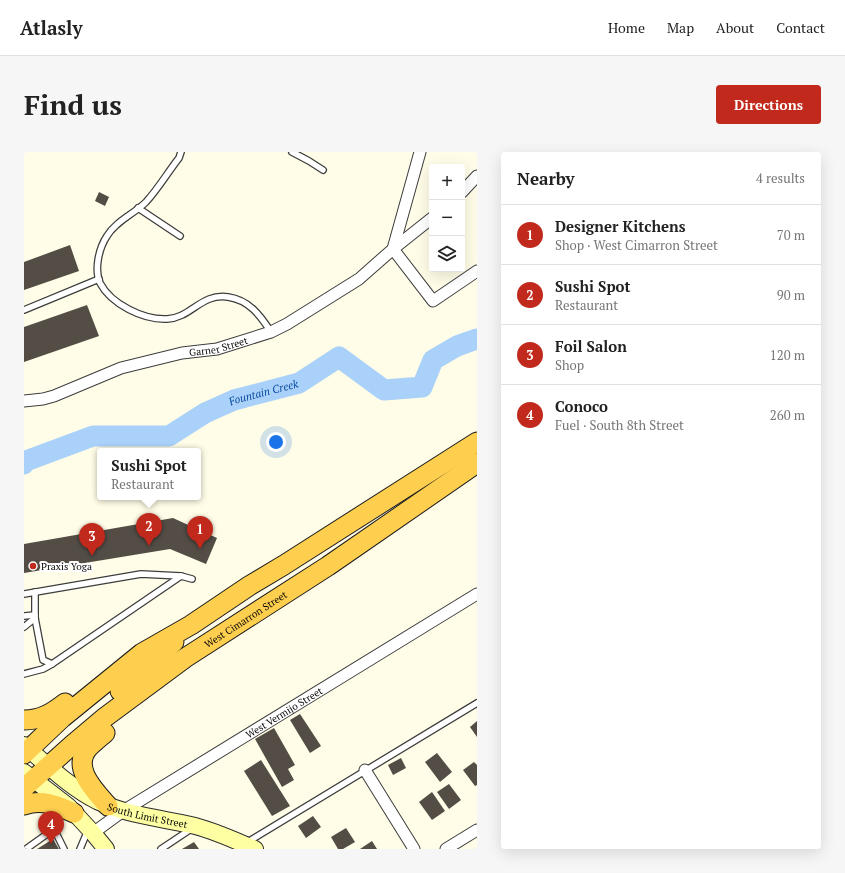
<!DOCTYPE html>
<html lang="en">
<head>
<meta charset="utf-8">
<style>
	:root { --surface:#fff; --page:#f6f6f6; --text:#222; --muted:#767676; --line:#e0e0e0; --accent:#c0291c }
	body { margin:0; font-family:"PT Serif",serif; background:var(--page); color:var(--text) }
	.controls { position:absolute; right:12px; top:12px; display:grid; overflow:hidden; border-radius:4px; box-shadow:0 4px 16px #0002 }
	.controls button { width:36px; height:36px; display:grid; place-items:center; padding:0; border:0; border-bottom:1px solid var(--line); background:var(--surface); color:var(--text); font:20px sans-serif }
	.you { position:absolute; left:252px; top:290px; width:14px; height:14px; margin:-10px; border:3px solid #fff; border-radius:50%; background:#1a73e8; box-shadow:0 0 0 6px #1a73e833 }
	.badge { display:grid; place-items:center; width:26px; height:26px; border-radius:50%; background:var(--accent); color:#fff; font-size:13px; font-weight:700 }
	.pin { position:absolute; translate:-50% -33px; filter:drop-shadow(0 1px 2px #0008) }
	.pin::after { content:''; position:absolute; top:21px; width:14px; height:12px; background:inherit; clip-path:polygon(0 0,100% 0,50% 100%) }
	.popup { position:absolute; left:73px; top:296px; width:104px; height:52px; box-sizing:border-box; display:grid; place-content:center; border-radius:4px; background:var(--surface); filter:drop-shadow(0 1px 3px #0005); font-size:13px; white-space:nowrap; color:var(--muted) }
	.popup b { font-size:15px; color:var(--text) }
	.popup::after { content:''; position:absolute; left:50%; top:100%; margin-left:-8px; border:8px solid transparent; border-top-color:var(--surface) }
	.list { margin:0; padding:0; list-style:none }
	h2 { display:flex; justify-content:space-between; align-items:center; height:52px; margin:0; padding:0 16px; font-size:17px }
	h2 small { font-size:13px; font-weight:400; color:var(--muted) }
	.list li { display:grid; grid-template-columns:26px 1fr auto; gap:12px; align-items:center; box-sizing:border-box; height:60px; padding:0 16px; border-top:1px solid var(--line) }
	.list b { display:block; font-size:15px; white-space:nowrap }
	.list p { margin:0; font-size:13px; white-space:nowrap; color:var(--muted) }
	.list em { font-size:13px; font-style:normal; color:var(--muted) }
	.icon { flex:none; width:22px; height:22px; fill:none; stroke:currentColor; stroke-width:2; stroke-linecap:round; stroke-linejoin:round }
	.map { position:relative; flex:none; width:453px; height:697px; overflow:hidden; border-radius:4px }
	header { display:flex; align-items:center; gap:24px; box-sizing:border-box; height:56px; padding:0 20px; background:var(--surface); border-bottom:1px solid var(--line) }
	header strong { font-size:19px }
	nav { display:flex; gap:22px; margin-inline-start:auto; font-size:14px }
	.intro { display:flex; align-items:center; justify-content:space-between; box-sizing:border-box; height:96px; padding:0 24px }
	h1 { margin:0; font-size:28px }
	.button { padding:10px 18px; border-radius:4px; background:var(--accent); color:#fff; font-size:14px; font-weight:700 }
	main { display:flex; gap:24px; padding:0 24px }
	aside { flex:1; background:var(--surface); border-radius:4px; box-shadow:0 4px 16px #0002 }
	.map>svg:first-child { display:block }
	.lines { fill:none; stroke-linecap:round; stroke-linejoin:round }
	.river { stroke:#a9d1f9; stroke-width:21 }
	.building { fill:#534d46 }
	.service-casing { stroke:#3d3d3d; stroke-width:8 }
	.minor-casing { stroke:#3d3d3d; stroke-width:13 }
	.secondary-casing { stroke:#2c2c2c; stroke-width:18 }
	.trunk-casing { stroke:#1b1b1b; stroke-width:21 }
	.service { stroke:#fff; stroke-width:5.5 }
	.minor { stroke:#fff; stroke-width:11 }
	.secondary { stroke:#fdffa2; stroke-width:16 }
	.trunk { stroke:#fece4f; stroke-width:19 }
	.poi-dot { fill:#c0291c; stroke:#fff; stroke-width:1.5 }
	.labels { text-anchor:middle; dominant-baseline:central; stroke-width:4; stroke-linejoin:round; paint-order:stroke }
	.street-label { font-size:10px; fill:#0a0a0a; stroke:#fff }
	.poi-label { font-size:10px; fill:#0a0a0a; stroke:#fff; text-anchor:start }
	.water-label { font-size:11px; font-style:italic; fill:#0e4ea1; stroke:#fff }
</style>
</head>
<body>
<header>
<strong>Atlasly</strong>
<nav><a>Home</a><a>Map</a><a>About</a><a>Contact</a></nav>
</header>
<div class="intro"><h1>Find us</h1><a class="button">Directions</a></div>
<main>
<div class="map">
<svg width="453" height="697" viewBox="0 0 453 697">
	<rect width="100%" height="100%" fill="#fffde7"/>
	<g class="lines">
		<path class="river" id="s1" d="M 0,312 L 2,309 L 69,284 L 145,284 L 181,261 L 210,248 L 275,231 L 315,205 L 360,238 L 398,235 L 409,208 L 433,194 L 453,187"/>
	</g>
	<g class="building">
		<path d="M 75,40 L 85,45 L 81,54 L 71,49 Z"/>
		<path d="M 46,93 L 55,119 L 0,138 L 0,110 Z"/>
		<path d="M 63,153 L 75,184 L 0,210 L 0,175 Z"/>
		<path d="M 149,366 L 193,386 L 182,412 L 146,397 L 0,421 L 0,392 Z"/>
		<path d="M 276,562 L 297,594 L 286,601 L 266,568 Z"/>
		<path d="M 453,569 L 453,585 L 446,575 Z"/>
		<path d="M 250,576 L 271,613 L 264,617 L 270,628 L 258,635 L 231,587 Z"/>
		<path d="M 413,601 L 428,620 L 416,630 L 401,610 Z"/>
		<path d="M 377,606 L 382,616 L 369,623 L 364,613 Z"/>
		<path d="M 237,608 L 266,654 L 248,664 L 220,619 Z"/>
		<path d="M 450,610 L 453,613 L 453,633 L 451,634 L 439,618 Z"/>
		<path d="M 425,632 L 437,648 L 425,657 L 413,640 Z"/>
		<path d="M 408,640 L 421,659 L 408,668 L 395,650 Z"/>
		<path d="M 289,664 L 297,675 L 282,686 L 274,674 Z"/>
		<path d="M 322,676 L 331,690 L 319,697 L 314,697 L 307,685 Z"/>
		<path d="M 29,687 L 35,697 L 13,697 Z"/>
		<path d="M 348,689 L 353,697 L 336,697 Z"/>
		<path d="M 170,690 L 175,697 L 158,697 Z"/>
	</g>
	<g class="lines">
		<g class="service-casing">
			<g id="service">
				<path d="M 157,0 L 155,6 C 144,20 134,37 122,50 C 110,62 92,69 83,84 C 75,96 70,117 76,131 C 87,152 119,168 143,167 C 167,166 177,141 204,145 C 225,148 236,163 247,180"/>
				<path d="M 268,0 L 285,9 L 299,18"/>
				<path d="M 114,56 L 156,84"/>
				<path d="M 0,158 L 75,127"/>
				<path d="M 11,440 L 11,466 L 19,508 L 28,512 L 157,424 L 168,427"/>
				<path d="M 0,442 L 117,422 L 157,424"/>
				<path d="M 0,464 L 11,463"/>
				<path d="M 0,475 L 11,466"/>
				<path d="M 0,522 L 19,517 L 28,512"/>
				<path d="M 222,691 L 453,551"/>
				<path d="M 2,697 L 30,677 L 40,697"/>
				<path d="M 56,697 L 64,678"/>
				<path d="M 137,697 L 167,677"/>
			</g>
		</g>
		<g class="minor-casing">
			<g id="minor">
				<path d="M 438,40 L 453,24"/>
				<path d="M 369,97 L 409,149 L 453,119"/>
				<path d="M 369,97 L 396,0"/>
				<path id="s2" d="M 0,249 L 19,247 L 30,244 L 97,216 L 158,201 L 193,197 L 247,180 L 263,172 L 335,127 L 369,97 L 408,66"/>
				<path d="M 341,618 L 390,697"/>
				<path id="s3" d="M 69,681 L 99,659 L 453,442"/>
				<path d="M 422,697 L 453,678"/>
			</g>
		</g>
		<g class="secondary-casing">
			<g id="secondary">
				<path id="s4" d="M 0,593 C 22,612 47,636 73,649 C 103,663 135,666 167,673 C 189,678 210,688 231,697"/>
				<path d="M 0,620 L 44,654 L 69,681 L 82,697"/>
			</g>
		</g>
		<g class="trunk-casing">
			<g id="trunk">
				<path d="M 96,539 L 119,520 L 150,490"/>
				<path d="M 0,568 C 17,568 28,561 41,551"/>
				<path d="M 81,581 C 76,585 70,590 65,595 C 46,615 71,639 84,654"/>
				<path d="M 0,602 L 38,566 L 118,501 L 167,473 L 225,434 L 260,413 L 453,290"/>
				<path id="s5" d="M 0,636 L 48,593 L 80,566 L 161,506 L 304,414 L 453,311"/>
				<path d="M 0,653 C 18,647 33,653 50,661"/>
			</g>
		</g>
		<use href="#service" class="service"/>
		<use href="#minor" class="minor"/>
		<use href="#secondary" class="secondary"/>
		<use href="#trunk" class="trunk"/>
	</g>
	<circle class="poi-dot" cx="9" cy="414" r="4"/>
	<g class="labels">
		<g class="street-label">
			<text stroke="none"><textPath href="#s2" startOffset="203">Garner Street</textPath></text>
			<text stroke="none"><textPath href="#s5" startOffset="279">West Cimarron Street</textPath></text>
			<text stroke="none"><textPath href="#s3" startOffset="226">West Vermijo Street</textPath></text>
			<text stroke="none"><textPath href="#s4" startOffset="145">South Limit Street</textPath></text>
		</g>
		<g class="poi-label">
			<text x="17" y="414">Praxis Yoga</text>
		</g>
		<g class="water-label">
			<text stroke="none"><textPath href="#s1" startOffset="256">Fountain Creek</textPath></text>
		</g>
	</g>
</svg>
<div class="controls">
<button>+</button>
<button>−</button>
<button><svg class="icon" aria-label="layers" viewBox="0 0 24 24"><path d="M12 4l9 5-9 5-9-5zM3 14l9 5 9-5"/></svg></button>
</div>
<div class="you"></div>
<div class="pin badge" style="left:176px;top:397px">1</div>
<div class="pin badge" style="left:125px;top:394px">2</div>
<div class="popup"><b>Sushi Spot</b>Restaurant</div>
<div class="pin badge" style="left:68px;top:404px">3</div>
<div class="pin badge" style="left:27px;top:692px">4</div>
</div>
<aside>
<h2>Nearby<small>4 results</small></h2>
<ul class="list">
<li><span class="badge">1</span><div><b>Designer Kitchens</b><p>Shop · West Cimarron Street</p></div><em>70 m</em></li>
<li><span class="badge">2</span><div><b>Sushi Spot</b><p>Restaurant</p></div><em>90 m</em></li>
<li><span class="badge">3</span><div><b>Foil Salon</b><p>Shop</p></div><em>120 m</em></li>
<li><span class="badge">4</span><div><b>Conoco</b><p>Fuel · South 8th Street</p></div><em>260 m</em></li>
</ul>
</aside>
</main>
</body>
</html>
